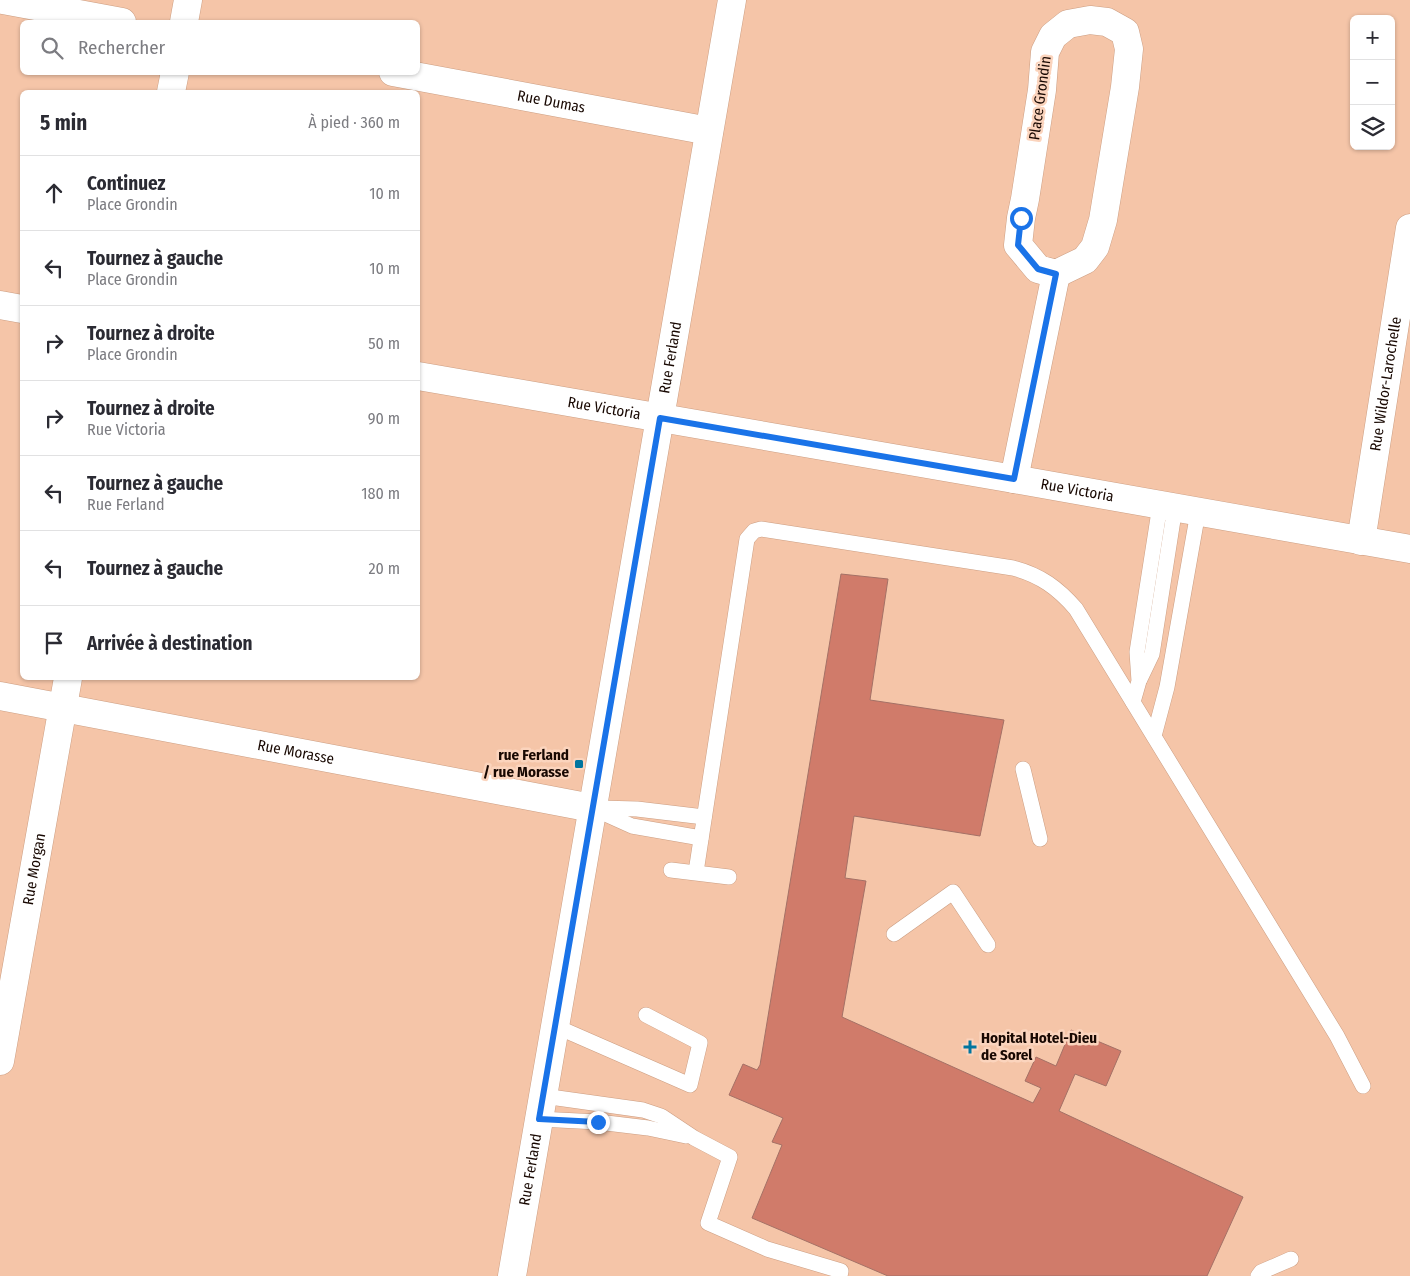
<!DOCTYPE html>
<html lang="fr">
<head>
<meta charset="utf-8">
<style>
	:root { --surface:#fff; --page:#f2f2f3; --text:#2b2b33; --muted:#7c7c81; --line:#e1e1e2 }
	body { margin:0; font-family:"Fira Sans Condensed",sans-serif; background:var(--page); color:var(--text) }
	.controls { position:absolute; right:15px; top:15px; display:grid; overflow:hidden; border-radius:8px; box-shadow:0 1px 4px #0004 }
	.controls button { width:45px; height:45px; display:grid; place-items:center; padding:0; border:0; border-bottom:1px solid var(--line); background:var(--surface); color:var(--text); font:25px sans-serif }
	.stop { position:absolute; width:15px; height:15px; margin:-11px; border:4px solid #1a73e8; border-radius:50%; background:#fff }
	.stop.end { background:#1a73e8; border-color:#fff; box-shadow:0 1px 5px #0008 }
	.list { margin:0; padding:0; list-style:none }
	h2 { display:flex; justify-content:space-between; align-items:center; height:65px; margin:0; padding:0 20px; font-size:21px }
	h2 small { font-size:16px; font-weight:400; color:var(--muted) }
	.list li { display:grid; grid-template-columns:32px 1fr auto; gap:15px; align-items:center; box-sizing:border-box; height:75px; padding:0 20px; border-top:1px solid var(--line) }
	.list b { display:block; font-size:19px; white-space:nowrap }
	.list p { margin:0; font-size:16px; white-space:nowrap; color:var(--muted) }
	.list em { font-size:16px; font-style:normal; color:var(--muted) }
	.icon { flex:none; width:28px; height:28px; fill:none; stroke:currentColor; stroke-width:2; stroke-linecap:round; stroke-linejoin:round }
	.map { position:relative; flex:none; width:1410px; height:1276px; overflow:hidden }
	.search { position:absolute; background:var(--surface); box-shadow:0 1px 4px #0004; left:20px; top:20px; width:400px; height:55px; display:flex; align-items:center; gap:12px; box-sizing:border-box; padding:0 18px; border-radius:8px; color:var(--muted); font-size:19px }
	.panel { position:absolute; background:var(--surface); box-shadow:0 1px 4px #0004; left:20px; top:90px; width:400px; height:590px; border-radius:8px }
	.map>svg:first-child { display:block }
	.building { fill:#d07b6a; stroke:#a47166 }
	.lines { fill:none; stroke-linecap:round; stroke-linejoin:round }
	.service-casing { stroke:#cc9e82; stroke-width:16 }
	.minor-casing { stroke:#cc9e82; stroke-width:29 }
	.service { stroke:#fff; stroke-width:15 }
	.minor { stroke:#fff; stroke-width:28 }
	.route { stroke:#1a73e8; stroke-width:6 }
	.poi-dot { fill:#00759f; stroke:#fbd4bd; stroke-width:2 }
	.labels { text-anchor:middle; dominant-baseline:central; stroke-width:5; stroke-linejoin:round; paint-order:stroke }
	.street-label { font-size:15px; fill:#180802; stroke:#fbd4bd }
	.poi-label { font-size:15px; font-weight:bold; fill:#180802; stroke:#fbd4bd; text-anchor:end }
</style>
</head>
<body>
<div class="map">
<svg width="1410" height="1276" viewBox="0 0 1410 1276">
	<rect width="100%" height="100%" fill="#f5c5a8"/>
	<path class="building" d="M 841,574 L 888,579 L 870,700 L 1004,720 L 980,836 L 854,816 L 845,878 L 866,881 L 842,1017 L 1033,1103 L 1041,1088 L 1025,1081 L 1036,1057 L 1056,1066 L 1071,1030 L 1121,1051 L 1106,1086 L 1075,1074 L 1059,1111 L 1243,1197 L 1207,1276 L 888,1276 L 752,1218 L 782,1145 L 772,1142 L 783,1118 L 729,1095 L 743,1064 L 757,1070 L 760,1065 Z"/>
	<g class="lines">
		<g class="service-casing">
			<g id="service">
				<path d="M 1140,679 L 1152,654 L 1175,507"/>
				<path d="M 1133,702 L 1139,681 L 1137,652 L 1160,505"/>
				<path d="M 1154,736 L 1167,687 L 1198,512"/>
				<path d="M 1023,769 L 1040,839"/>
				<path d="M 592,808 L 632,826 L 701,838"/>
				<path d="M 599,808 L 637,809 L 704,817"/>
				<path d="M 671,870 L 729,877"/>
				<path d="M 696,872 L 747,539 L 754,531 L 761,529 L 1013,568 C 1040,575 1058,588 1076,609 L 1337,1036 L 1363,1086"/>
				<path d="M 894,934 L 953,892 L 988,945"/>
				<path d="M 555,1026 L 690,1085 L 700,1043 L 646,1015"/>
				<path d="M 543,1096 L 643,1110 L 661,1116 L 694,1138 L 730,1157 L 708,1223 L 767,1249 L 841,1271 L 840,1276"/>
				<path d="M 539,1119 L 598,1122 L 648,1128 L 686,1136"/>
				<path d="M 1258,1276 L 1261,1272 L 1291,1259"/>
			</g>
		</g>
		<g class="minor-casing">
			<g id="minor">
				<path d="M 3,0 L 122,22"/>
				<path d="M 1090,20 L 1107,22 L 1125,32 L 1129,49 L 1125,87 L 1103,220 L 1095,247 L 1085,260 L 1056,274 L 1038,269 L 1018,245 L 1021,218 L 1025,199 L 1042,90 L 1045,52 L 1053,36 L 1068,24 Z"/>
				<path d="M 184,22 L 188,0"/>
				<path id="s1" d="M 393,72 L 709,131"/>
				<path d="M 171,92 L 175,72"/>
				<path d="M 0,305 L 22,309"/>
				<path id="s2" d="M 418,376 L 1014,479 L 1410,549"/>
				<path d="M 1014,479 L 1056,274"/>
				<path id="s3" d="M 1361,541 L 1410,228"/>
				<path id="s4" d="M 0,696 L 592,808"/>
				<path id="s5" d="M 0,1061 L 68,678"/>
				<path id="s6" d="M 512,1276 L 732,0"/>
			</g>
		</g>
		<use href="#service" class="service"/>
		<use href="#minor" class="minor"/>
	</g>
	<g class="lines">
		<path class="route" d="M 598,1122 L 539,1119 L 660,418 L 1014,479 L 1056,274 L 1038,269 L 1018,245 L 1021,218"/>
	</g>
	<g class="poi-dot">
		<rect x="574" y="759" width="10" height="10" rx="2.5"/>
		<path d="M967.5 1039.5h5v5h5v5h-5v5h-5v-5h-5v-5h5z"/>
	</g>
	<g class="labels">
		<g class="street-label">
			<text transform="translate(1040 98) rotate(-82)">Place Grondin</text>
			<text stroke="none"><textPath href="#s1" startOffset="161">Rue Dumas</textPath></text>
			<text stroke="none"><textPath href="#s6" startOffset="932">Rue Ferland</textPath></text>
			<text stroke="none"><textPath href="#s3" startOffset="159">Rue Wildor-Larochelle</textPath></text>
			<text stroke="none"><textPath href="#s2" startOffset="189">Rue Victoria</textPath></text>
			<text stroke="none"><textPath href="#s2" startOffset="669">Rue Victoria</textPath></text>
			<text stroke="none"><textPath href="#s4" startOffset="301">Rue Morasse</textPath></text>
			<text stroke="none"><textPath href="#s5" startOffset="195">Rue Morgan</textPath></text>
			<text stroke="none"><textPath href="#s6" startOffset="108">Rue Ferland</textPath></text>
		</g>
		<g class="poi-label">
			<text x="569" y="755">rue Ferland<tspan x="569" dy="17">/ rue Morasse</tspan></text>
			<text x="981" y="1038" text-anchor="start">Hopital Hotel-Dieu<tspan x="981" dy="17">de Sorel</tspan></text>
		</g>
	</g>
</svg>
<div class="controls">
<button>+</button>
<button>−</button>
<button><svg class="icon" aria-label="layers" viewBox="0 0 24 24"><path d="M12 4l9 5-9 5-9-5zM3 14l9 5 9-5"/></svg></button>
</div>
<div class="stop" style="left:1021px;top:218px"></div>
<div class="stop end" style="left:598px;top:1122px"></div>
<div class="search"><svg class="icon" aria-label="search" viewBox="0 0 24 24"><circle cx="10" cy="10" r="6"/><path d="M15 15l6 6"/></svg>Rechercher</div>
<section class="panel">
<h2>5 min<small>À pied · 360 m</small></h2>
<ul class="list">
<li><svg class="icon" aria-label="ahead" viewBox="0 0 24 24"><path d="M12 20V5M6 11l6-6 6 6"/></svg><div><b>Continuez</b><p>Place Grondin</p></div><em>10 m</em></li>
<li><svg class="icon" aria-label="left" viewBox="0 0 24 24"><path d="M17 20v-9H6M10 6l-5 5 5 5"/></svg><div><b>Tournez à gauche</b><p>Place Grondin</p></div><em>10 m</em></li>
<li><svg class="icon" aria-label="right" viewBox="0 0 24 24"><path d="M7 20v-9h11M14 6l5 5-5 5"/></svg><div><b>Tournez à droite</b><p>Place Grondin</p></div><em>50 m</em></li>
<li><svg class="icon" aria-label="right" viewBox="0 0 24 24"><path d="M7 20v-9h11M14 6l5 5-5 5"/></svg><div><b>Tournez à droite</b><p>Rue Victoria</p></div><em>90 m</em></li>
<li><svg class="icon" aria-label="left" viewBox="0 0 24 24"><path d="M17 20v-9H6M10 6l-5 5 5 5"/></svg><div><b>Tournez à gauche</b><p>Rue Ferland</p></div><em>180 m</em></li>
<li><svg class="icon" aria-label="left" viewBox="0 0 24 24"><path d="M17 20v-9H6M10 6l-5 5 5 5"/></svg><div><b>Tournez à gauche</b></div><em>20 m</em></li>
<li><svg class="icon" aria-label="arrive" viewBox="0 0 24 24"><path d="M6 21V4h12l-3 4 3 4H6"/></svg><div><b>Arrivée à destination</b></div></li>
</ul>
</section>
</div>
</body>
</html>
